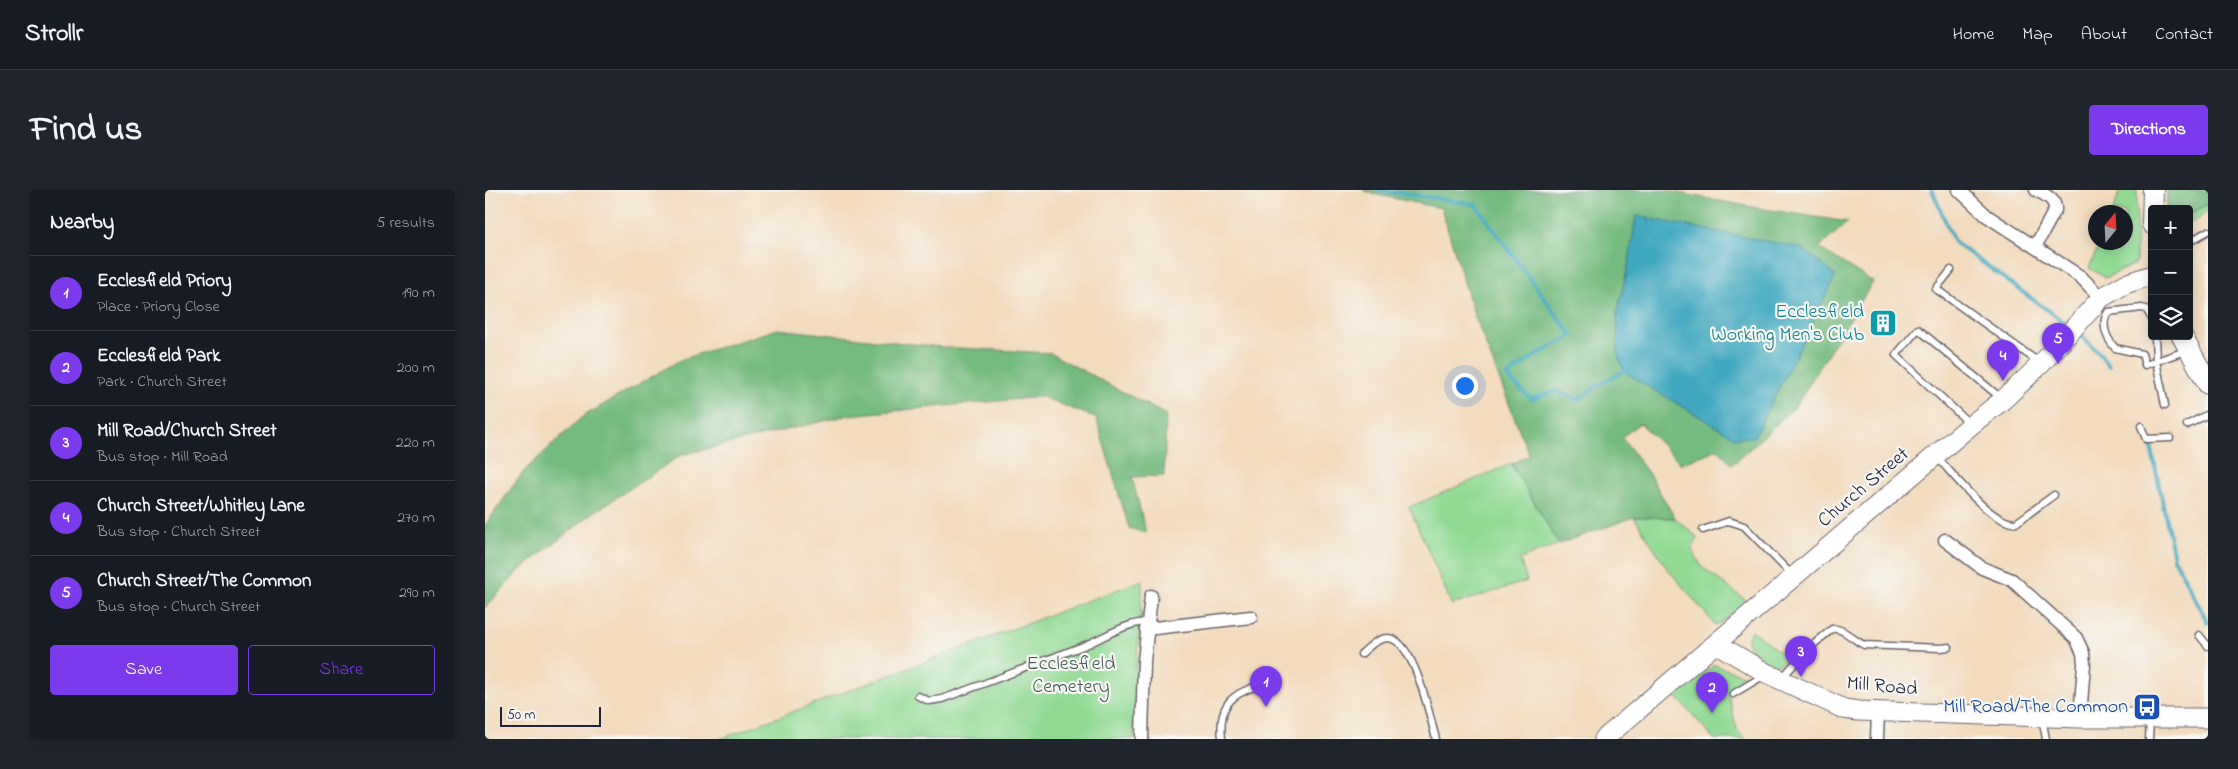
<!DOCTYPE html>
<html lang="en">
<head>
<meta charset="utf-8">
<style>
	:root { --surface:#171b24; --page:#20242c; --text:#f1f3f6; --muted:#9ea1a6; --line:#363941; --accent:#7c3aed }
	body { margin:0; font-family:"Indie Flower",sans-serif; background:var(--page); color:var(--text) }
	.controls { position:absolute; right:15px; top:15px; display:grid; overflow:hidden; border-radius:5px; box-shadow:0 2px 12px #0003 }
	.controls button { width:45px; height:45px; display:grid; place-items:center; padding:0; border:0; border-bottom:1px solid var(--line); background:var(--surface); color:var(--text); font:25px sans-serif }
	.compass { position:absolute; left:1603px; top:15px; width:45px; height:45px; border-radius:50%; background:var(--surface); box-shadow:0 2px 12px #0003; rotate:18deg }
	.scale { position:absolute; left:15px; bottom:12px; width:101px; box-sizing:border-box; padding-left:5px; border:2px solid #22223b; border-top:0; font-size:14px; line-height:18px; white-space:nowrap; color:#22223b; -webkit-text-stroke:4px #f6f6f2; paint-order:stroke }
	.you { position:absolute; left:979px; top:195px; width:18px; height:18px; margin:-12px; border:4px solid #fff; border-radius:50%; background:#1a73e8; box-shadow:0 0 0 8px #1a73e833 }
	.badge { display:grid; place-items:center; width:32px; height:32px; border-radius:50%; background:var(--accent); color:#fff; font-size:16px; font-weight:700 }
	.pin { position:absolute; translate:-50% -41px; filter:drop-shadow(0 1px 2px #0008) }
	.pin::after { content:''; position:absolute; top:26px; width:18px; height:15px; background:inherit; clip-path:polygon(0 0,100% 0,50% 100%) }
	.list { margin:0; padding:0; list-style:none }
	h2 { display:flex; justify-content:space-between; align-items:center; height:65px; margin:0; padding:0 20px; font-size:21px }
	h2 small { font-size:16px; font-weight:400; color:var(--muted) }
	.list li { display:grid; grid-template-columns:32px 1fr auto; gap:15px; align-items:center; box-sizing:border-box; height:75px; padding:0 20px; border-top:1px solid var(--line) }
	.list b { display:block; font-size:19px; white-space:nowrap }
	.list p { margin:0; font-size:16px; white-space:nowrap; color:var(--muted) }
	.list em { font-size:16px; font-style:normal; color:var(--muted) }
	.actions { display:flex; gap:10px; padding:15px 20px }
	.actions a { flex:1; padding:11px 0; border:1px solid var(--accent); border-radius:5px; text-align:center; font-size:18px; color:var(--accent) }
	.actions .main { background:var(--accent); color:#fff }
	.icon { flex:none; width:28px; height:28px; fill:none; stroke:currentColor; stroke-width:2; stroke-linecap:round; stroke-linejoin:round }
	.map { position:relative; flex:none; width:1723px; height:549px; overflow:hidden; border-radius:5px }
	header { display:flex; align-items:center; gap:30px; box-sizing:border-box; height:70px; padding:0 25px; background:var(--surface); border-bottom:1px solid var(--line) }
	header strong { font-size:24px }
	nav { display:flex; gap:28px; margin-inline-start:auto; font-size:18px }
	.intro { display:flex; align-items:center; justify-content:space-between; box-sizing:border-box; height:120px; padding:0 30px }
	h1 { margin:0; font-size:35px }
	.button { padding:12px 22px; border-radius:5px; background:var(--accent); color:#fff; font-size:18px; font-weight:700 }
	main { display:flex; gap:30px; padding:0 30px }
	aside { flex:1; background:var(--surface); border-radius:5px; box-shadow:0 2px 12px #0003 }
	.map>svg:first-child { display:block }
	.green { fill:#92da94; stroke:#5a7e68 }
	.forest { fill:#75ba7e; stroke:#4c6e5c }
	.water { fill:#3fa8bf; stroke:#30657d }
	.lines { fill:none; stroke-linecap:round; stroke-linejoin:round }
	.stream { stroke:#3fa8bf; stroke-width:4 }
	.lane-casing { stroke:#6b6368; stroke-width:9 }
	.street-casing { stroke:#6b6368; stroke-width:15 }
	.secondary-casing { stroke:#6b6368; stroke-width:21 }
	.primary-casing { stroke:#6b6368; stroke-width:22 }
	.lane { stroke:#fff; stroke-width:6 }
	.street { stroke:#fff; stroke-width:12 }
	.secondary { stroke:#fff; stroke-width:19 }
	.primary { stroke:#fff; stroke-width:20 }
	.labels { text-anchor:middle; dominant-baseline:central; stroke-width:4.5; stroke-linejoin:round; paint-order:stroke }
	.culture-label { font-size:20px; fill:#0d838f; stroke:#f6f6f2; text-anchor:end }
	.street-label { font-size:20px; fill:#22223b; stroke:#f6f6f2 }
	.park-label { font-size:20px; fill:#445956; stroke:#f6f6f2 }
	.transit-label { font-size:20px; fill:#164399; stroke:#f6f6f2; text-anchor:end }
</style>
</head>
<body>
<header>
<strong>Strollr</strong>
<nav><a>Home</a><a>Map</a><a>About</a><a>Contact</a></nav>
</header>
<div class="intro"><h1>Find us</h1><a class="button">Directions</a></div>
<main>
<aside>
<h2>Nearby<small>5 results</small></h2>
<ul class="list">
<li><span class="badge">1</span><div><b>Ecclesfield Priory</b><p>Place · Priory Close</p></div><em>190 m</em></li>
<li><span class="badge">2</span><div><b>Ecclesfield Park</b><p>Park · Church Street</p></div><em>200 m</em></li>
<li><span class="badge">3</span><div><b>Mill Road/Church Street</b><p>Bus stop · Mill Road</p></div><em>220 m</em></li>
<li><span class="badge">4</span><div><b>Church Street/Whitley Lane</b><p>Bus stop · Church Street</p></div><em>270 m</em></li>
<li><span class="badge">5</span><div><b>Church Street/The Common</b><p>Bus stop · Church Street</p></div><em>290 m</em></li>
</ul>
<div class="actions"><a class="main">Save</a><a>Share</a></div>
</aside>
<div class="map">
<svg width="1723" height="549" viewBox="0 0 1723 549">
	<rect width="100%" height="100%" fill="#f6f6f2"/>
	<filter id="ink" filterUnits="userSpaceOnUse"><feTurbulence type="fractalNoise" baseFrequency=".02" numOctaves="2"/><feDisplacementMap in="SourceGraphic" scale="10" xChannelSelector="R" yChannelSelector="G"/><feConvolveMatrix kernelMatrix="1 2 1 2 8 2 1 2 1" color-interpolation-filters="sRGB"/></filter>
	<filter id="wash" filterUnits="userSpaceOnUse"><feTurbulence type="fractalNoise" baseFrequency=".0096" numOctaves="4" result="noise"/><feDisplacementMap in="SourceGraphic" scale="20" xChannelSelector="R" yChannelSelector="G"/><feGaussianBlur stdDeviation="1.12" result="paint"/><feColorMatrix in="noise" values="0 0 0 0 0 0 0 0 0 0 0 0 0 0 0 0 0 1.4 0 .05"/><feComposite in="paint" operator="in"/></filter>
	<g filter="url(#wash)">
		<rect width="100%" height="100%" fill="#f3dbbd"/>
		<g class="green">
			<path d="M 1636,0 L 1652,0 L 1651,73 L 1621,88 L 1604,78 L 1615,53 L 1640,52 L 1640,22 L 1627,22 Z"/>
			<path d="M 1723,14 L 1723,22 L 1704,34 L 1704,25 Z"/>
			<path d="M 1026,274 L 1074,354 L 1035,369 L 1042,391 L 967,415 L 924,317 Z"/>
			<path d="M 1149,327 L 1190,328 L 1213,348 L 1207,360 L 1217,377 L 1263,412 L 1231,436 L 1182,378 Z"/>
			<path d="M 658,390 L 651,478 L 649,549 L 235,549 Z"/>
			<path d="M 1266,440 L 1304,469 L 1289,476 C 1277,469 1267,465 1262,451 Z"/>
			<path d="M 1229,475 L 1264,487 L 1243,503 L 1252,540 L 1261,549 L 1229,549 L 1190,505 Z"/>
		</g>
		<g class="forest">
			<path d="M 878,0 L 1177,0 L 1273,18 L 1363,32 L 1334,58 L 1388,92 L 1310,217 L 1247,275 L 1233,259 L 1196,274 L 1155,233 L 1137,247 L 1166,287 L 1190,328 L 1149,327 L 1074,354 L 1026,274 L 1044,265 L 990,127 L 956,18 L 888,4 Z"/>
			<path d="M 1682,0 L 1723,0 L 1723,14 L 1704,25 L 1704,19 L 1681,19 Z"/>
			<path d="M 293,139 L 456,157 L 565,163 L 681,225 L 679,286 L 647,287 L 661,343 L 644,338 L 611,228 L 557,207 L 364,225 L 196,265 L 105,325 L 35,380 L 0,418 L 0,335 L 39,281 L 97,227 L 197,169 Z"/>
		</g>
		<path class="water" d="M 1151,26 L 1317,58 L 1351,86 L 1269,247 L 1251,248 L 1157,193 L 1139,181 L 1133,166 L 1132,122 L 1144,72 Z"/>
		<g class="lines">
			<g class="stream">
				<path d="M 894,0 L 990,14 L 1087,146 L 1051,165 L 1022,186 L 1046,209 L 1072,201 L 1093,210 L 1113,195 L 1139,181"/>
				<path d="M 1447,0 L 1469,52 L 1583,135"/>
				<path d="M 1593,142 L 1615,164 L 1624,176"/>
				<path d="M 1666,256 L 1689,368 L 1723,433"/>
			</g>
		</g>
	</g>
	<g filter="url(#ink)">
		<g class="lines">
			<g class="lane-casing">
				<g id="lane">
					<path d="M 1704,52 L 1723,41"/>
					<path d="M 1466,80 L 1451,99 L 1555,173"/>
					<path d="M 1667,129 L 1661,119 L 1657,118 L 1623,122 C 1615,134 1622,149 1630,158 L 1657,164 L 1660,175 L 1703,160"/>
					<path d="M 1670,146 L 1671,171 L 1680,215"/>
					<path d="M 1485,234 L 1411,165 L 1433,139 L 1517,209"/>
					<path d="M 1702,235 L 1723,224"/>
					<path d="M 1656,236 L 1661,249 L 1685,248"/>
					<path d="M 1452,267 C 1469,285 1506,334 1531,333 L 1569,305"/>
					<path d="M 1218,340 L 1244,331 L 1259,336 L 1308,386"/>
					<path d="M 1714,445 L 1723,456"/>
					<path d="M 876,464 C 884,457 891,449 902,448 C 929,447 945,528 951,549"/>
					<path d="M 1296,489 L 1322,460 L 1347,439 C 1358,437 1368,450 1379,455 L 1456,458 L 1464,457"/>
					<path d="M 1248,504 L 1278,486"/>
					<path d="M 433,506 L 444,511 L 457,509 C 504,492 551,474 598,456 C 618,448 640,433 662,432"/>
					<path d="M 1557,528 L 1561,549"/>
					<path d="M 737,549 C 733,511 748,504 780,493"/>
					<path d="M 1664,549 L 1665,530"/>
				</g>
			</g>
			<g class="street-casing">
				<g id="street">
					<path d="M 1474,0 L 1502,26 L 1596,87 L 1616,108"/>
					<path d="M 1550,57 L 1570,20 C 1571,9 1560,5 1551,0"/>
					<path d="M 1460,350 L 1497,378 L 1527,390 L 1591,448 L 1598,463 L 1599,474 L 1595,528"/>
					<path d="M 661,439 L 766,427"/>
					<path d="M 657,549 L 659,471 L 666,406"/>
					<path d="M 1392,549 L 1393,522"/>
				</g>
			</g>
			<g class="secondary-casing">
				<g id="secondary">
					<path d="M 1232,454 L 1281,483 L 1359,519 L 1373,521 L 1595,528 L 1723,528"/>
					<path d="M 1119,549 L 1486,235 L 1518,210 L 1556,174 L 1616,108 L 1640,94 L 1667,85"/>
				</g>
			</g>
			<g class="primary-casing">
				<g id="primary">
					<path d="M 1667,34 L 1668,0"/>
					<path d="M 1697,146 L 1723,194"/>
				</g>
			</g>
			<use href="#lane" class="lane"/>
			<use href="#street" class="street"/>
			<use href="#secondary" class="secondary"/>
			<use href="#primary" class="primary"/>
		</g>
	</g>
	<defs>
		<g id="building-square" transform="scale(1.4375)"><rect x="-9" y="-9" width="18" height="18" rx="4" fill="#0f9aa8" stroke="#f6f6f2"/><path d="M-4-6H4V6H1V3H-1V6H-4ZM-2.5-4.3h1.7v1.8h-1.7ZM.8-4.3h1.7v1.8H.8ZM-2.5-1h1.7V.8h-1.7ZM.8-1h1.7V.8H.8Z" fill="#fff"/></g>
		<g id="bus-square" transform="scale(1.4375)"><rect x="-9" y="-9" width="18" height="18" rx="4" fill="#1a4fb4" stroke="#f6f6f2"/><path d="M-5-6H5V4H4V6H2V4H-2V6H-4V4H-5ZM-3.5-4V0h7V-4ZM-3.5 1.2v1.5H-2V1.2ZM2 1.2v1.5H3.5V1.2Z" fill="#fff"/></g>
	</defs>
	<g fill-rule="evenodd">
		<use href="#building-square" x="1398" y="133"/>
		<use href="#bus-square" x="1662" y="517"/>
	</g>
	<g class="labels">
		<g class="culture-label">
			<text x="1379" y="122">Ecclesfield<tspan x="1379" dy="23">Working Men's Club</tspan></text>
		</g>
		<g class="street-label">
			<text transform="translate(1379 298) rotate(-40)">Church Street</text>
			<text transform="translate(1397 497) rotate(5)">Mill Road</text>
		</g>
		<g class="park-label">
			<text x="586" y="474">Ecclesfield<tspan x="586" dy="23">Cemetery</tspan></text>
		</g>
		<g class="transit-label">
			<text x="1643" y="517">Mill Road/The Common</text>
		</g>
	</g>
</svg>
<div class="controls">
<button>+</button>
<button>−</button>
<button><svg class="icon" aria-label="layers" viewBox="0 0 24 24"><path d="M12 4l9 5-9 5-9-5zM3 14l9 5 9-5"/></svg></button>
</div>
<svg class="compass" viewBox="-18 -18 36 36"><path d="M0-13l5 13h-10z" fill="#e53935"/><path d="M0 13l5-13h-10z" fill="#9ea1a6"/></svg>
<div class="scale">50 m</div>
<div class="you"></div>
<div class="pin badge" style="left:781px;top:517px">1</div>
<div class="pin badge" style="left:1227px;top:523px">2</div>
<div class="pin badge" style="left:1316px;top:487px">3</div>
<div class="pin badge" style="left:1518px;top:191px">4</div>
<div class="pin badge" style="left:1573px;top:174px">5</div>
</div>
</main>
</body>
</html>
